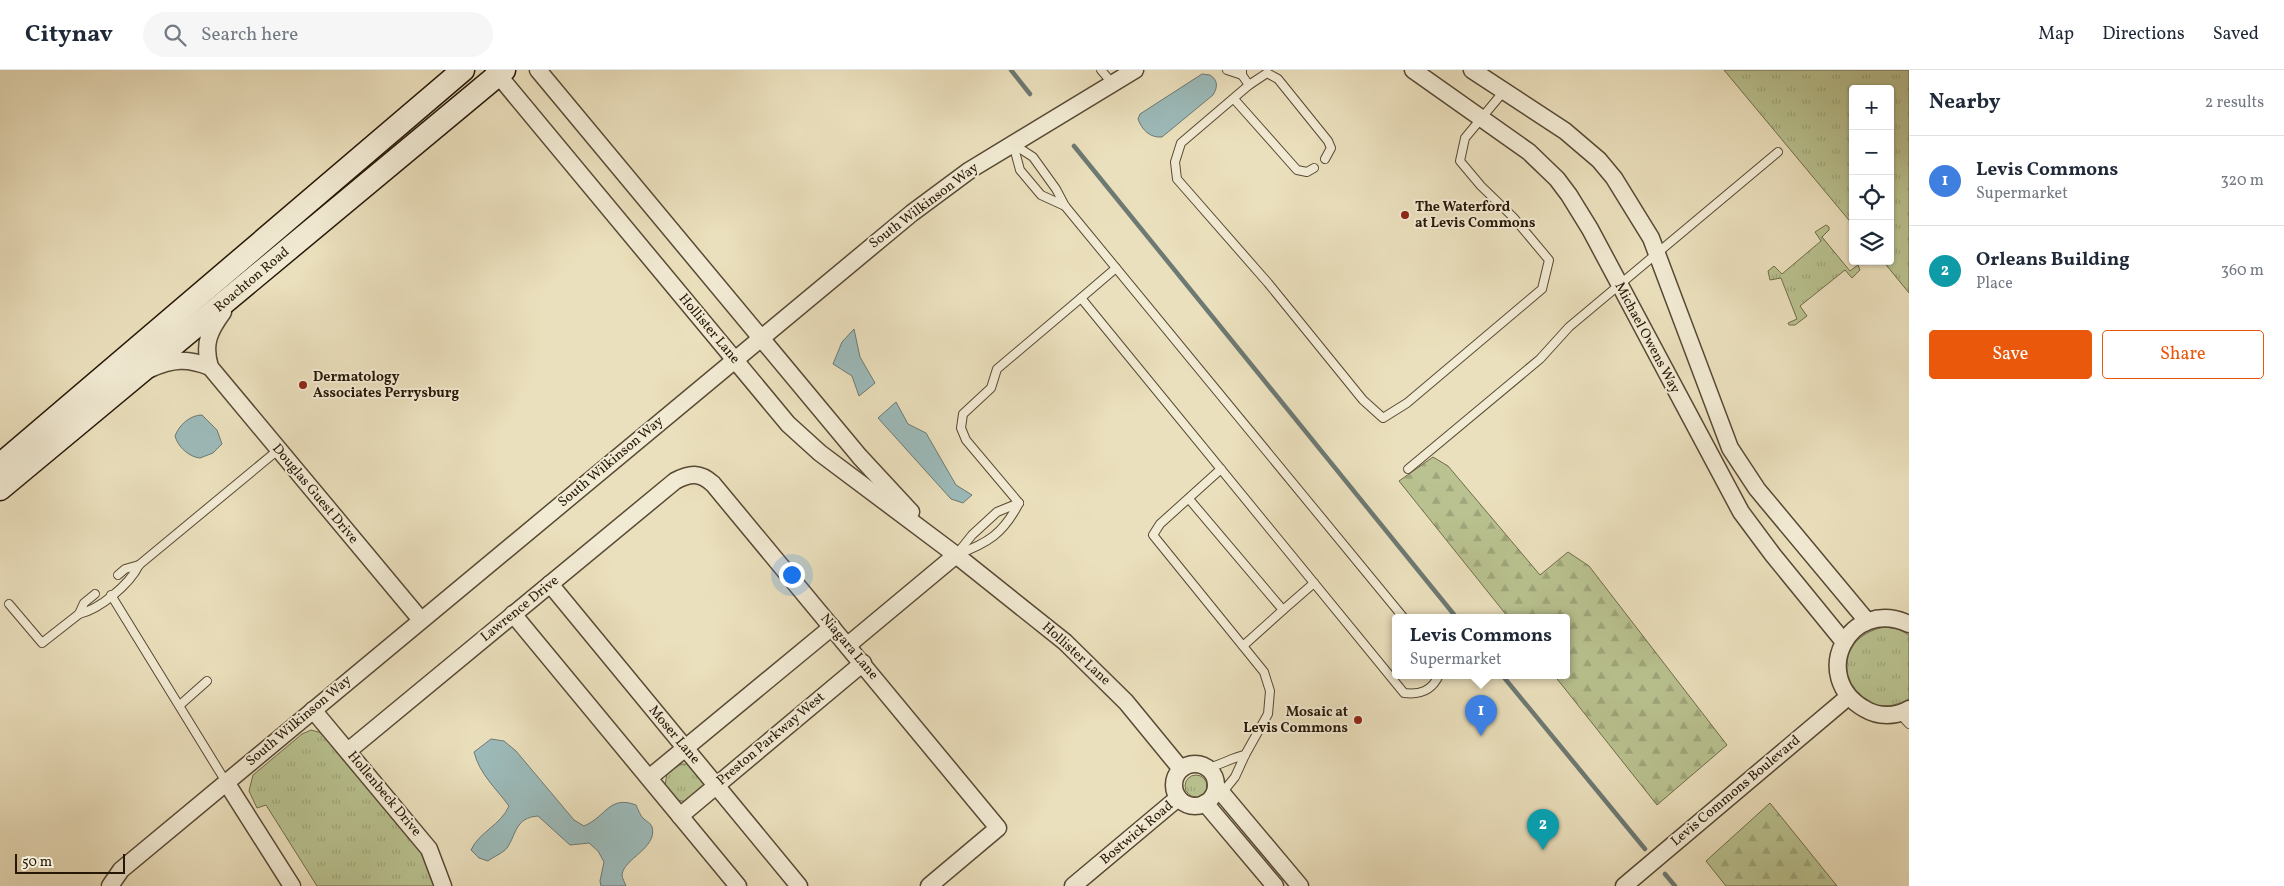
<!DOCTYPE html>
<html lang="en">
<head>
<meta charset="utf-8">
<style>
	:root { --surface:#fff; --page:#f6f6f7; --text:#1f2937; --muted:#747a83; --line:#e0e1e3; --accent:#ea580c }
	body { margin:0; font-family:Vollkorn,serif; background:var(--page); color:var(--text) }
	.controls { position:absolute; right:15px; top:15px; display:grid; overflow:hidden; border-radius:5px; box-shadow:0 1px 4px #0004 }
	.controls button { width:45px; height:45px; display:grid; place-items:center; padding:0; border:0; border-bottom:1px solid var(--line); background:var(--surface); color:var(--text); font:25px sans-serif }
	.scale { position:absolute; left:15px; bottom:12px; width:110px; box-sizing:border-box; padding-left:5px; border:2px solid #271707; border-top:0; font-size:14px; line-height:18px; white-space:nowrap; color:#271707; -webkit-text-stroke:4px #f2ebd4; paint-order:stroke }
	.you { position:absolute; left:791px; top:504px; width:18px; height:18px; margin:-12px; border:4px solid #fff; border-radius:50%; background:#1a73e8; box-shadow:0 0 0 8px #1a73e833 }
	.badge { display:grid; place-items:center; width:32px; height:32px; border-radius:50%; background:var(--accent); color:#fff; font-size:16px; font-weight:700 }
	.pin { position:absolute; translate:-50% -41px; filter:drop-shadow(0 1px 2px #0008) }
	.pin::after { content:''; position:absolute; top:26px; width:18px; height:15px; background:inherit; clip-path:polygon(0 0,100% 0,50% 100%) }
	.popup { position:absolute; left:1392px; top:544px; width:178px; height:65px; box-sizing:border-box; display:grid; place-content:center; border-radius:5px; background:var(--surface); filter:drop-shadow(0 1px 4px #0005); font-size:16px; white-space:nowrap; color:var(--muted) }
	.popup b { font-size:19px; color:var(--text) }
	.popup::after { content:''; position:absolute; left:50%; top:100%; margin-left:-10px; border:10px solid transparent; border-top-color:var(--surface) }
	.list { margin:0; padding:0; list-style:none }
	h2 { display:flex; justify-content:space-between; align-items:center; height:65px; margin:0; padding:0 20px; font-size:21px }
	h2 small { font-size:16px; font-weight:400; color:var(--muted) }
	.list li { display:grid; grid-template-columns:32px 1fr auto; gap:15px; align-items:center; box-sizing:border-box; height:90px; padding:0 20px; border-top:1px solid var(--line) }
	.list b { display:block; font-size:19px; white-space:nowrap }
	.list p { margin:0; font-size:16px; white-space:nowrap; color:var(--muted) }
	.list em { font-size:16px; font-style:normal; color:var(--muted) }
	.actions { display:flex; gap:10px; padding:15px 20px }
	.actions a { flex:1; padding:11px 0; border:1px solid var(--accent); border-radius:5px; text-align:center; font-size:18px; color:var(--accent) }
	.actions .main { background:var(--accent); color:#fff }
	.icon { flex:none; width:28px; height:28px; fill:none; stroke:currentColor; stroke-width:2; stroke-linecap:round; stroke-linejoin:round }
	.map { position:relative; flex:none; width:1909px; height:816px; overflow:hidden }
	header { display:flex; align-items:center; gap:30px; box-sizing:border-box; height:70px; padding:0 25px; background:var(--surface); border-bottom:1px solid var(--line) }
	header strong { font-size:24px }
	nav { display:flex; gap:28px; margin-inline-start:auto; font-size:18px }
	.search { width:350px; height:45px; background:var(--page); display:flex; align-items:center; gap:12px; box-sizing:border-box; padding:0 18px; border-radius:28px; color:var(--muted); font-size:19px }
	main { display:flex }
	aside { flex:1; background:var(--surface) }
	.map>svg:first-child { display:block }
	.grass { fill:url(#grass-tufts); stroke:#706c4c }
	.forest { fill:url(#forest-firs); stroke:#706c4c }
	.water { fill:#9cbbbb; stroke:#6d7973 }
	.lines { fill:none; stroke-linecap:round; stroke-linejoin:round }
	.stream { stroke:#6d7973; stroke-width:4.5 }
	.lane-casing { stroke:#584934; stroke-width:10 }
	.street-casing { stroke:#584934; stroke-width:19 }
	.secondary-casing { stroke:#271707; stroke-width:25 }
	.lane { stroke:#f2ebd4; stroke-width:8 }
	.street { stroke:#f2ebd4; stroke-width:16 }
	.secondary { stroke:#f2ebd4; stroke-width:22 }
	.poi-dot { fill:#8f2418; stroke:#f2ebd4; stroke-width:2 }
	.labels { text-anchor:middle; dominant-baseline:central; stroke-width:4; stroke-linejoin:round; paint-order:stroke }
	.street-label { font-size:14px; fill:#271707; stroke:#f2ebd4 }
	.poi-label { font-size:14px; font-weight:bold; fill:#271707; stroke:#f2ebd4; text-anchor:start }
</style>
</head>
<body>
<header>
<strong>Citynav</strong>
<div class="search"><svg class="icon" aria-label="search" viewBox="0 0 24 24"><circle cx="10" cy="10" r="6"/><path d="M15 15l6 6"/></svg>Search here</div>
<nav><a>Map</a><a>Directions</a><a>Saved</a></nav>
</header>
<main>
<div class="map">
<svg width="1909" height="816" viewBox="0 0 1909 816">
	<defs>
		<pattern id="grass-tufts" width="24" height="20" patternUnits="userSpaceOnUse" patternTransform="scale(1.25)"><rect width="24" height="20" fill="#b9c290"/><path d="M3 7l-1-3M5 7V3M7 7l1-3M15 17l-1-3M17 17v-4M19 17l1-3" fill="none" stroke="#9fa67b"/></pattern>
		<pattern id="forest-firs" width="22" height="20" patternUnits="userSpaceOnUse" patternTransform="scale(1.25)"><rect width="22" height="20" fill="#b9c290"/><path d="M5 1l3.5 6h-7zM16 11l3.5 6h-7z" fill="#9fa67b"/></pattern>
	</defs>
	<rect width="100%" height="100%" fill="#ebe0bd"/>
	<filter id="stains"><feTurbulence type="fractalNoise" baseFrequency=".004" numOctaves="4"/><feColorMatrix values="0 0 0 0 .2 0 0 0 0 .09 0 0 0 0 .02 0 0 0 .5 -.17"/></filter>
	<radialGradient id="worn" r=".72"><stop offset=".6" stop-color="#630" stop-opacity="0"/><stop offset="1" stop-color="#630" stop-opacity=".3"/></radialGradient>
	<g class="grass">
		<path d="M 1724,0 L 1909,0 L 1909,223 L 1883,191 L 1890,191 L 1890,19 L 1853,19 L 1853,155 Z"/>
		<path d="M 1826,155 L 1829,157 L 1829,160 L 1822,167 L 1850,201 L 1858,195 L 1860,200 L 1852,208 L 1845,200 L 1800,236 L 1807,246 L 1795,255 L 1789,255 L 1788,253 L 1797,249 L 1781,208 L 1770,210 L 1768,201 L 1774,196 L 1782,204 L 1821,171 L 1815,162 Z"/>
		<path d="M 1885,557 L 1898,559 L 1909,565 L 1909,629 C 1849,662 1817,569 1885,557 Z"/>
		<path d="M 311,660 L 322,663 L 419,780 L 425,787 L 435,816 L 317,816 L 266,735 L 257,738 L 249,721 L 253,705 L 302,664 Z"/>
		<path d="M 681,694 L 690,694 L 704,713 L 703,718 L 688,732 L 675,730 L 665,716 L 667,703 Z"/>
		<circle cx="1196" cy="716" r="11"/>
	</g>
	<g class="forest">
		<path d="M 1433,387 L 1448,396 L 1540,505 L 1568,482 L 1589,496 L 1727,675 L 1657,735 L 1554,605 L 1566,605 L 1566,547 L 1508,547 L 1399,411 Z"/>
		<path d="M 1770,733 L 1837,816 L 1726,816 L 1706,791 Z"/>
	</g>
	<g class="water">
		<path d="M 1202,4 L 1210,5 C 1218,10 1218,17 1213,25 L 1162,67 C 1150,68 1142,60 1138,49 L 1140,44 Z"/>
		<path d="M 854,259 L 860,287 L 875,313 L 859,326 L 852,306 L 833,294 L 842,272 Z"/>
		<path d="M 896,332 L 908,354 L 926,363 L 956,415 L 972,425 L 963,433 L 951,429 L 878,348 Z"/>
		<path d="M 202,345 L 217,360 L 222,374 L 213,383 L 200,388 C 189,387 178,377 175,366 C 179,355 190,345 202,345 Z"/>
		<path d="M 491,669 L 504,671 L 516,681 L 574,750 L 584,756 C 607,746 609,725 636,735 C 638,739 640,746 644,749 C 647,752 650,752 652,757 C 658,778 623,789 622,805 C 622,808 625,813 626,816 L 601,816 L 600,811 L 604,792 L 598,781 L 589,773 L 570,775 L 538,746 C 515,748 517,763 507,778 C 503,783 493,787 488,791 L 479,788 L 471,780 C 479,762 501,755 509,736 C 496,718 480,705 474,682 Z"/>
	</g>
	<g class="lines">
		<g class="stream">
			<path d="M 1011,0 L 1030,24"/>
			<path d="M 1074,76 L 1456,547"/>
			<path d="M 1502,605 L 1645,779"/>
			<path d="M 1665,804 L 1675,816"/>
		</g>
		<g class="lane-casing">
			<g id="lane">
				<path d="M 1101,0 L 1112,13"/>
				<path d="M 1227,0 L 1242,5"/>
				<path d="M 1242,0 L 1242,5 L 1249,15"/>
				<path d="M 1234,29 L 1297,100 L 1307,102 L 1314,98"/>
				<path d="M 1013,74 L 1033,87 L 1056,119 L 1065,136 L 1403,547"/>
				<path d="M 1013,74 L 1020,100 L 1041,125 L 1065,136"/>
				<path d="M 1325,89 L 1331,78 L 1328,71 L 1278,9 L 1267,3 L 1249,15 L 1181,73 L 1175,92 L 1177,109 L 1268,213 L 1363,330 L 1383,348 L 1407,333 L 1542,219 L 1549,190 L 1513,147 L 1481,116 L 1460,91 L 1465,68 L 1504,21"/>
				<path d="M 1081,228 L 1116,198"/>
				<path d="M 1221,399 L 1160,454 L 1153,465 L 1264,602 L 1270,621 L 1268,644 L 1245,685 L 1235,707 L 1222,723"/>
				<path d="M 1408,399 L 1540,289 L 1569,257 L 1778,82"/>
				<path d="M 1189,429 L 1283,540 L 1243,576"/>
				<path d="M 1019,433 L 966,370 L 961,358 L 963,344 L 991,318 L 997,299 L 1081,228 L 1404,623 C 1420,625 1432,621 1439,605"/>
				<path d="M 956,485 C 988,473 1003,464 1019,433"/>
				<path d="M 956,485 L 972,465 L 997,442 L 1019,433"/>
				<path d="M 118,505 L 125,499 L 139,495"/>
				<path d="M 111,525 L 226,712"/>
				<path d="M 9,534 L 42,573 L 79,544 L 84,533 L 95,524"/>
				<path d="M 1283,540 L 1314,513"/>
				<path d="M 79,544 C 100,539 129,515 139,495 L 278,380"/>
				<path d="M 180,635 L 207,611"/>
				<path d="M 1899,643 L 1909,654"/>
				<path d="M 1207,698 C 1221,695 1231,688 1245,685"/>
			</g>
		</g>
		<g class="street-casing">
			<g id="street">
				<path d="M 494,0 L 788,354 L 820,383 L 956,485 L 1065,572 L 1126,632 L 1181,699"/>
				<path d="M 538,0 L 860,387 L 911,442"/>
				<path d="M 1413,0 L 1529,82 L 1557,109 L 1569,125 L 1590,159 L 1741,442 L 1773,485 L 1844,572"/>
				<path d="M 1472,0 L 1565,61 L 1599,90 L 1614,108 L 1651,168 L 1730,378 L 1757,419 L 1867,551"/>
				<path d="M 223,242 C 209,261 203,274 210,297 L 421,550"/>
				<path d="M 150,299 C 173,289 187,288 210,297"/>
				<path d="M 550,514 L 799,816"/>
				<path d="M 513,544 L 738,816"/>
				<path d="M 1909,554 C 1849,526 1808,607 1865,639 C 1878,647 1896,647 1909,639"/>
				<path d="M 848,575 L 956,485"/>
				<path d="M 313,640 L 429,779 L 443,816"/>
				<path d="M 348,681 L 675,411 C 690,403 700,402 713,414 L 998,758 L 929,816"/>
				<circle cx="1195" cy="715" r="21"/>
				<path d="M 649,708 L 832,557"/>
				<path d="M 226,712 L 292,816"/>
				<path d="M 1216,716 L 1300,816"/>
				<path d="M 1205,733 L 1275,816"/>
				<path d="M 680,746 L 863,593"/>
				<path d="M 110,816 L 121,800 L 912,143 L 970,100 L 1135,0"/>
				<path d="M 1073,816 L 1178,728"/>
				<path d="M 1624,816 L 1848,627"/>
			</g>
		</g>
		<g class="secondary-casing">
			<g id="secondary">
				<path d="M 0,395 L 463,0"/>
				<path d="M 0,419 L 504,0"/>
			</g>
		</g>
		<use href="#lane" class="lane"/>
		<use href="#street" class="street"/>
		<use href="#secondary" class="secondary"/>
	</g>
	<g class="poi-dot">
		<circle cx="1405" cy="145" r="5"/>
		<circle cx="303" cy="315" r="5"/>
		<circle cx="1358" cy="650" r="5"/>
	</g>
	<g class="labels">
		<g class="street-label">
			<text transform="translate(924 136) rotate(-37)">South Wilkinson Way</text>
			<text transform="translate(252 210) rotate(-40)">Roachton Road</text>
			<text transform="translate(709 259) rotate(50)">Hollister Lane</text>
			<text transform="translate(1647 268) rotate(62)">Michael Owens Way</text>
			<text transform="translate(611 392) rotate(-40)">South Wilkinson Way</text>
			<text transform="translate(315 424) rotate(50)">Douglas Guest Drive</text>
			<text transform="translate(520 539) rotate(-39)">Lawrence Drive</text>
			<text transform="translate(849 577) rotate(50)">Niagara Lane</text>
			<text transform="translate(1076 584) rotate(42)">Hollister Lane</text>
			<text transform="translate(299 651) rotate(-40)">South Wilkinson Way</text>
			<text transform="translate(674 665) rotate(50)">Moser Lane</text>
			<text transform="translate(771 669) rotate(-40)">Preston Parkway West</text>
			<text transform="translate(1736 721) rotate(-40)">Levis Commons Boulevard</text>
			<text transform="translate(384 724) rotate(50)">Hollenbeck Drive</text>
			<text transform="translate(1137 763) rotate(-40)">Bostwick Road</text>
		</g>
		<g class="poi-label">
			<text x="1415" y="137">The Waterford<tspan x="1415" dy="16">at Levis Commons</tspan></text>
			<text x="313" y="307">Dermatology<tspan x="313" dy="16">Associates Perrysburg</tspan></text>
			<text x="1348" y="642" text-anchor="end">Mosaic at<tspan x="1348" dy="16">Levis Commons</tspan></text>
		</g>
	</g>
	<rect width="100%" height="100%" filter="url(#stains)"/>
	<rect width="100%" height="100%" fill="url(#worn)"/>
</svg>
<div class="controls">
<button>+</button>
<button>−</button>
<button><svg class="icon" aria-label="locate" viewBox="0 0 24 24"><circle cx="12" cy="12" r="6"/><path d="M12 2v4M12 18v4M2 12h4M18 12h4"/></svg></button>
<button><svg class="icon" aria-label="layers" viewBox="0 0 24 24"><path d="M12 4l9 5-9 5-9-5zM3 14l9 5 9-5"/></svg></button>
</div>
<div class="scale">50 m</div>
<div class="you"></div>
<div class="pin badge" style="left:1481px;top:666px;background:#3f7fe0">1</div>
<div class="popup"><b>Levis Commons</b>Supermarket</div>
<div class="pin badge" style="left:1543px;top:780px;background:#0f9aa8">2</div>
</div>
<aside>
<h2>Nearby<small>2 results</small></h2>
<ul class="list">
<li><span class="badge" style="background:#3f7fe0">1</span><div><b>Levis Commons</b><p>Supermarket</p></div><em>320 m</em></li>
<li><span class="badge" style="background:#0f9aa8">2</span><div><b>Orleans Building</b><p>Place</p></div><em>360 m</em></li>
</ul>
<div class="actions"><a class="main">Save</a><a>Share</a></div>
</aside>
</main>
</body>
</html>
